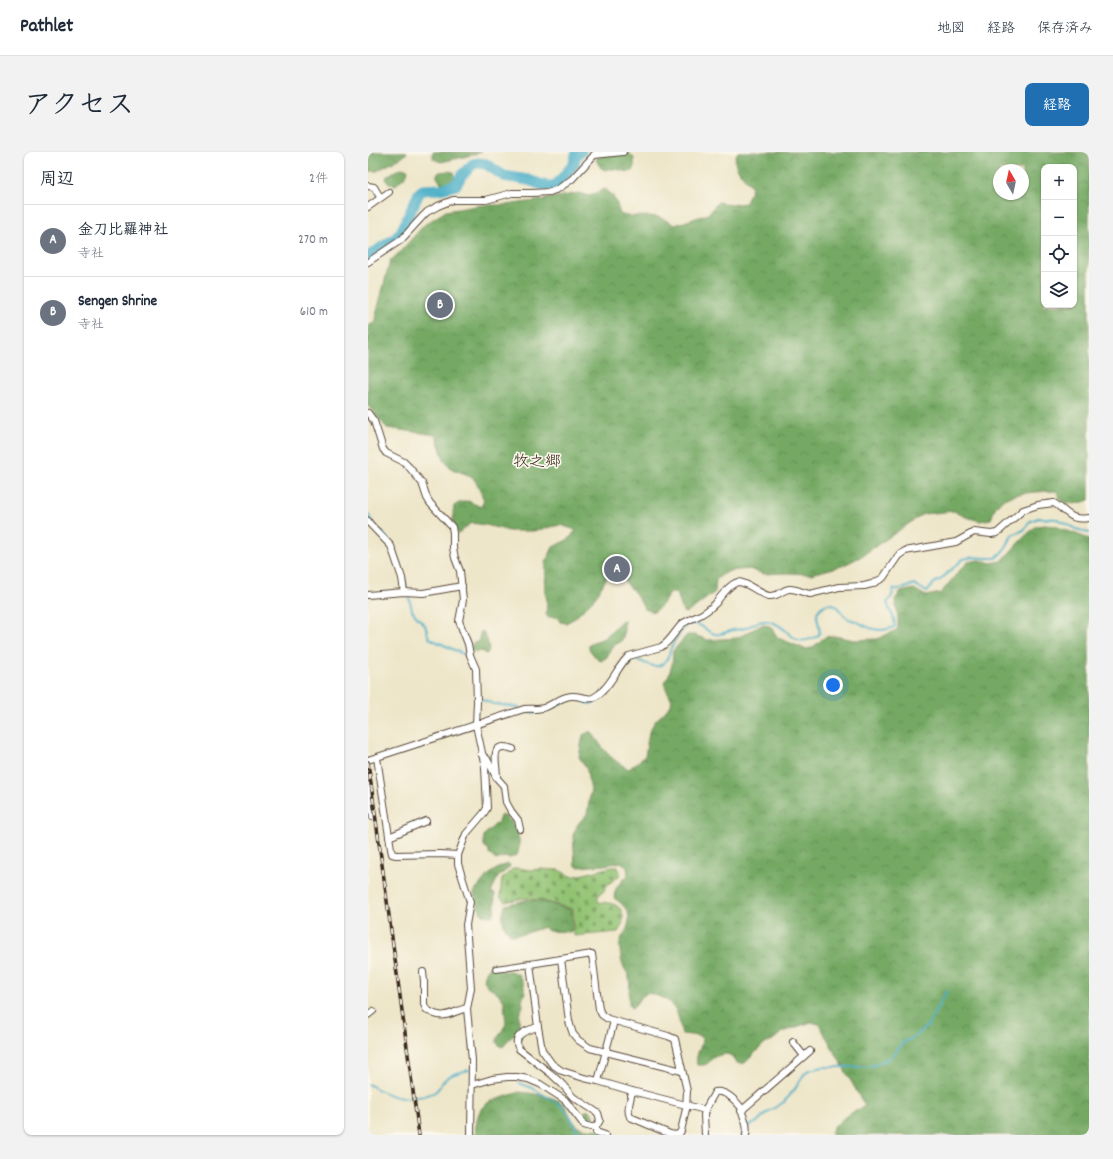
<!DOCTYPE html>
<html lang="ja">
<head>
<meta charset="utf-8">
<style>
	:root { --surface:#fff; --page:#f2f2f3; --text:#1f2937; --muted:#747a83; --line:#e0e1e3; --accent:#1f6fb2 }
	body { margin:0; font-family:Dekko,"Klee One",sans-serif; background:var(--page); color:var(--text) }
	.controls { position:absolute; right:12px; top:12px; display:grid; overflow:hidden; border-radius:8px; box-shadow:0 1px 3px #0004 }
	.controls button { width:36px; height:36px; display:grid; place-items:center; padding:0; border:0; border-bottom:1px solid var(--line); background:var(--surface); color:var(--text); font:20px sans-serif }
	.compass { position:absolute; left:625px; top:12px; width:36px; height:36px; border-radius:50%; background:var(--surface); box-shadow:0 1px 3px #0004; rotate:351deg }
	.you { position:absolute; left:465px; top:533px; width:14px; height:14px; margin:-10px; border:3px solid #fff; border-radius:50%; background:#1a73e8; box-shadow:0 0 0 6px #1a73e833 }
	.badge { display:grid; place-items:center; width:26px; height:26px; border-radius:50%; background:var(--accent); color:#fff; font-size:13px; font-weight:700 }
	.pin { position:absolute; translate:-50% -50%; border:2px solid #fff; box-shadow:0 1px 4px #0006 }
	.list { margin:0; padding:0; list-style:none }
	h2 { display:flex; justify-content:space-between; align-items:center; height:52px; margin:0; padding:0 16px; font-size:17px }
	h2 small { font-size:13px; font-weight:400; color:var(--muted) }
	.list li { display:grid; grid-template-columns:26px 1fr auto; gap:12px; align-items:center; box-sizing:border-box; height:72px; padding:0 16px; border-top:1px solid var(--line) }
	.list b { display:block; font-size:15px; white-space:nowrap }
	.list p { margin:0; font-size:13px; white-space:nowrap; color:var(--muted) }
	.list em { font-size:13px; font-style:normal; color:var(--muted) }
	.icon { flex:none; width:22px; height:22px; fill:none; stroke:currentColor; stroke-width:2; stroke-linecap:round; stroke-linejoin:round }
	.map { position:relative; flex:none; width:721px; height:983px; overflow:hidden; border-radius:8px }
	header { display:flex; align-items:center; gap:24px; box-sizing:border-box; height:56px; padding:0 20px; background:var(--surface); border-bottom:1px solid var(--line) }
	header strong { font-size:19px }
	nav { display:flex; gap:22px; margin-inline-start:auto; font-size:14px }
	.intro { display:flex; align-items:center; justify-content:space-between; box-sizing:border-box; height:96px; padding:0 24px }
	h1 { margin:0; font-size:28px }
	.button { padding:10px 18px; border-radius:8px; background:var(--accent); color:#fff; font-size:14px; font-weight:700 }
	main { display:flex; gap:24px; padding:0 24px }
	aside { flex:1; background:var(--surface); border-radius:8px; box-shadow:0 1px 3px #0004 }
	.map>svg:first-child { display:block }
	.forest { fill:url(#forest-crowns); stroke:#586a41; fill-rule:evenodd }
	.cemetery { fill:url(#cemetery-stones); stroke:#667648 }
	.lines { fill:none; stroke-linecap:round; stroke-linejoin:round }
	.stream { stroke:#48aec7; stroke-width:2 }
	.river { stroke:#48aec7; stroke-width:11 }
	.street-casing { stroke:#564638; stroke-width:8 }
	.street { stroke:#fff; stroke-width:6 }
	.rail-casing { stroke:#3b2a1e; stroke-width:3.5 }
	.rail { stroke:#fbf7ec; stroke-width:2; stroke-dasharray:6; stroke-linecap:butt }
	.labels { text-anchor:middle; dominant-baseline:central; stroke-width:3.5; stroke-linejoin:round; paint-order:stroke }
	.quarter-label { font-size:16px; fill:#3b2a1e; stroke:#fbf7ec }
</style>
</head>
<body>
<header>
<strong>Pathlet</strong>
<nav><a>地図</a><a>経路</a><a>保存済み</a></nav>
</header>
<div class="intro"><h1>アクセス</h1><a class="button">経路</a></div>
<main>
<aside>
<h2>周辺<small>2件</small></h2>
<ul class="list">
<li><span class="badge" style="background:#6b7280">A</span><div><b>金刀比羅神社</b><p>寺社</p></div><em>270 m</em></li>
<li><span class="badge" style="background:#6b7280">B</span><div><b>Sengen Shrine</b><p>寺社</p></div><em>610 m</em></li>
</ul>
</aside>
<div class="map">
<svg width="721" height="983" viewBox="0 0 721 983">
	<defs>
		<pattern id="forest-crowns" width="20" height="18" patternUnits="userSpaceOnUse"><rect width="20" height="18" fill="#75a964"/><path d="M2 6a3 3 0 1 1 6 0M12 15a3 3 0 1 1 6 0" fill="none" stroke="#618a52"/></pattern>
		<pattern id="cemetery-stones" width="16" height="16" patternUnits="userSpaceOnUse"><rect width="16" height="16" fill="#92c372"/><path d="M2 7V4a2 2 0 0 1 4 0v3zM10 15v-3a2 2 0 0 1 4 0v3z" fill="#789f5d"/></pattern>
	</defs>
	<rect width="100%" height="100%" fill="#fbf7ec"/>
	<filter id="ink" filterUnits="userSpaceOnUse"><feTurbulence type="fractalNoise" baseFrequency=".025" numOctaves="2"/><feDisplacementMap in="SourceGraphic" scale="8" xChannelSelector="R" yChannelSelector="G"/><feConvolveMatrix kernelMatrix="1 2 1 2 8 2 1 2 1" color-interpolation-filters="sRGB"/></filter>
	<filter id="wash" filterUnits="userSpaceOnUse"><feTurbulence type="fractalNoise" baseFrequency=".012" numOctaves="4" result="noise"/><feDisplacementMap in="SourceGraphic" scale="16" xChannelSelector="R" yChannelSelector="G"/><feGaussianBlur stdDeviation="0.9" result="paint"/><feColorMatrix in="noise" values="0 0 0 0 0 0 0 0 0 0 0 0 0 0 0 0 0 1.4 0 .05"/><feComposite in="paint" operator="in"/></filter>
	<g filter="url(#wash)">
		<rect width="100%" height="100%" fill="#eee6c9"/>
		<g class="forest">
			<path d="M 0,0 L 39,0 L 36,4 L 9,19 L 0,19 Z"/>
			<path d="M 65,0 L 114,0 L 96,5 L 73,10 L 65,7 Z"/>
			<path d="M 243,0 L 261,1 L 266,6 C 267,26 261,19 247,17 C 244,17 241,17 237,18 L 233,16 L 228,8 L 230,5 Z"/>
			<path d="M 370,0 L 721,0 L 721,348 C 709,352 705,354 693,348 L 689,339 C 671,340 642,339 629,353 C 626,356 625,363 623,367 L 612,369 L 598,365 L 586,359 L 555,362 L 492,405 L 474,414 L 443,422 L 417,421 L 396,422 L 381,417 L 361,419 L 348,427 L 347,440 L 319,461 L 315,460 L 309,441 L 302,441 L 294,453 L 286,460 L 277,457 L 267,441 L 248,420 L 241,422 L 227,446 L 207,466 L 198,471 L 192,470 L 189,465 L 181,465 L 178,463 L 179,448 L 177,440 L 178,410 L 185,395 L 201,387 L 208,378 L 192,373 L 165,379 L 141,379 L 118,373 L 103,371 L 90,382 C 85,374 84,363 86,354 L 91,351 L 100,349 L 113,355 L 116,348 L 107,328 L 98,322 L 84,317 L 76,308 L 68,283 L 19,276 L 0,254 L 0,174 L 6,171 L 22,109 L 31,101 L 56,73 L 78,59 L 114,53 L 138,53 L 167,49 L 211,41 L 221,44 L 237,37 C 248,45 248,50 252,62 C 258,66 280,63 290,65 C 296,67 302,70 307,73 L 340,62 L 350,50 L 363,53 L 378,51 L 384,35 C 376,25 361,13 370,0 ZM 676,15 L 706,15 L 706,153 L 676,153 ZM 631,18 L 655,18 L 655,42 L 631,42 Z"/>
			<path d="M 34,16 L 40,18 C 39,26 32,27 28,33 L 21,32 L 18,28 L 19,24 L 27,19 Z"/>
			<path d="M 80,19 L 86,20 L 87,25 L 80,31 L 73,31 L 69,25 L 69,22 L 72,20 Z"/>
			<path d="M 677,373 L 687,374 L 721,387 L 721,983 L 463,983 L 465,976 L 478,964 L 497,954 L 451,872 L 443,870 L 414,880 L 405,888 L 397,891 L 377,911 L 372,912 L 367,910 L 364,904 L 359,902 C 356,902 352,903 349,904 C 339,908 344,914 329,913 C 327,905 332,896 335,889 L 332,884 L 314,882 C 312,874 311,863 306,855 C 302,848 287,842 279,841 L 272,846 L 265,856 L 262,855 C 259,846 263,835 261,825 C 260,820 255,816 254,811 C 253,808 251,793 252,790 C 253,786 256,782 258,779 C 265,763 259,755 246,746 C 247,734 252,731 260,723 L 259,715 L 253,710 L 237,713 L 210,715 L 207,713 L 205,683 L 210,672 L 219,662 L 223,637 L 220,626 L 219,618 L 211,605 L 215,583 L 223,579 C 236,598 240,606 261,617 L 277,604 L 281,580 L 287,569 L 297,560 L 304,550 C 302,541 298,540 296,530 L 300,525 L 304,513 L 305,499 L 319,483 L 326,483 L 340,488 L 369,486 L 394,473 L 402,474 L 410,486 L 437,497 L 444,496 L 457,485 L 466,484 L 487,488 L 509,487 L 529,478 C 532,470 528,457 527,448 L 532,440 L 546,437 L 558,444 L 573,441 L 591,419 L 600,410 L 611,408 L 623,411 L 634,409 L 653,388 L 668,374 Z"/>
			<path d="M 253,469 L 256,469 L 256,482 L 254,488 L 244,495 L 239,505 L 233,509 L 229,507 L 221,497 L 221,492 C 225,489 231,489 236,486 C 243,481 247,474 253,469 Z"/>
			<path d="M 115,479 C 117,485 123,494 120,501 L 117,502 L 114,499 L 107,500 L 103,497 L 104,493 L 106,490 L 112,490 C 112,486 110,481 115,479 Z"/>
			<path d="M 134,663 C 148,669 155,689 149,703 L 142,706 L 137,705 L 128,708 L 121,702 L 121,698 L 116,694 L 116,683 L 130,670 L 132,664 Z"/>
			<path d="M 140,712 L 142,713 L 141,716 L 130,725 L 123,740 L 127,742 C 126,749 129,759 124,764 C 121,764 117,764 114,762 C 112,761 107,745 106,741 C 114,728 125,716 140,712 Z"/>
			<path d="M 158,748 L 173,749 L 204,758 L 204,780 L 180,779 L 176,775 L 156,782 L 143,783 C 134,775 132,764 138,753 Z"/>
			<path d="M 126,812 L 131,814 L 135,819 L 142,819 L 150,822 L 155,831 L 157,840 L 154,849 L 155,854 L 151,862 L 151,872 L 150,879 L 139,889 L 136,894 L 133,895 L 129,891 L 129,887 L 138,872 L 136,849 L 131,843 L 119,833 L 116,828 C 117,821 119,815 126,812 Z"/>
			<path d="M 151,940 C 162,941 187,944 195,952 C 201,958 204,971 211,975 C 221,980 234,974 243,983 L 107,983 C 110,945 120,952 151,940 Z"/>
			<path d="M 219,959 L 222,959 L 226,964 L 226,969 C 222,972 219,970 215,967 L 215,960 Z"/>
		</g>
		<path class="cemetery" d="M 244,715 L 250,715 L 252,723 L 239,733 L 235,740 L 230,744 L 230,750 C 235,751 244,750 249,754 C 258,760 256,772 250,780 L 206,784 L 205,757 L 172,748 L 156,746 L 137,750 L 132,745 L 134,727 L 143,718 L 148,716 L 163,718 L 172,717 L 191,718 L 204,725 Z"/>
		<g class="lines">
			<g class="stream">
				<path d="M 0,362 L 3,368 L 8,374"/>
				<path d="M 14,380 L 24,392"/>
				<path d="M 26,396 L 35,420"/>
				<path d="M 36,424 L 44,458 L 48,464 L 57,473 L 61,486 L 97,503 L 103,513"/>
				<path d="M 111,546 L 126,552 L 147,555 L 151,556"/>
				<path d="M 156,560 C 162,560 169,561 175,560 C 195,555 198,539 221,552 C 241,549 250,519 264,507 C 273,507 281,516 290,514 C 300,511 300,504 303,496 C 306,489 310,483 315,478 C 317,475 319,473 322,472 C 333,470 338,480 347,482 C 353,483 359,480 365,478 C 369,477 373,478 377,476 C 387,472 394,466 406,471 C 425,479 425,498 451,483 C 454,474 446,466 450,459 C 452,456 455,454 457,453 C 470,448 471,461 479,466 C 482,468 485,468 488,469 C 499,476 513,482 526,475 L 527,474 L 526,467 L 519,451 L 524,444 L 525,438 L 537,436 L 546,432 L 559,440 L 560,439 L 566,431 L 572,428 L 595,407 L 605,405 L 616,406 L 628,406 L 638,396 L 644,383 L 656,378 L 661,370 L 670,366 L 689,367 L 708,377 L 721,381"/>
				<path d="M 151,931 L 164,936 L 191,952 L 200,961 L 210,980 L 219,983"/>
				<path d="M 0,932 C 21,944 31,949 55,944 C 60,943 66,942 69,938 C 72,936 72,933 74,931 C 80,922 92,920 101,918"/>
				<path d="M 373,983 L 375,977 L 389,970 L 398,961 L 416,950 L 427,937 L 437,921 L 441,918 L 455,915 L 486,915 L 503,914 L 518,908 L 525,903 L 536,890 L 547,885 L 559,874 L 579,839"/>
			</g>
			<path class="river" d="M 0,105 L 29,85 L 33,80 L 51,41 L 55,38 L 72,37 L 88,33 L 94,23 L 105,12 L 110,11 L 118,12 L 136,24 L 160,28 L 178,34 L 185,34 L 189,32 L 206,12 L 208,3 L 213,0"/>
		</g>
	</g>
	<g filter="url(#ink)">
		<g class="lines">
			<g class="street-casing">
				<g id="street">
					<path d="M 226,3 L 255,0"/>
					<path d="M 0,34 L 6,35 L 12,45"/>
					<path d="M 0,55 L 21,40"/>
					<path d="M 0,110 L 33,88 L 55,64 L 59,60 L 70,54 L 85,48 L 118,48 L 144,41 L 164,41 L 182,40 L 190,37 L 204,27 L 229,0"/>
					<path d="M 0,261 L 6,269 L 15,297 L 18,301 L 36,310 L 41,315 L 54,331 L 59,346 L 62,351 L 84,375 L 85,381 L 85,396 L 87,406 L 92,419 L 95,448 L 91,469 L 100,492 L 102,503 L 108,517 L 109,550 L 108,573 L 117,615 L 119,656 L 116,661 L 98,682 L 90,703 L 90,712 L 102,750 L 98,773 L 100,797 L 103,836 L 99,857 L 104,908 L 103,983"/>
					<path d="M 0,369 L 2,372 L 23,394 L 34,426 L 36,440"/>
					<path d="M 0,443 L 36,440 L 55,441 L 94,434"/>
					<path d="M 113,602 L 119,607 L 128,625 L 136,634 L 138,650 L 143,659 L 150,668 L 152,677"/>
					<path d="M 9,606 L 23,697 L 24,702 L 28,703 L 72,702 L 90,703"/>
					<path d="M 0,608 L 156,557 C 162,556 169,558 175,556 C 185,553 192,545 203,544 C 211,543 218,548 225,546 C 229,544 234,540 237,536 C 246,527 252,511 261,504 L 293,495 C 303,489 306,480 314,472 C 318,469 323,467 328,465 C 335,462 342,457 348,451 C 352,445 363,431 370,430 C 380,430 391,442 401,444 C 411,445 413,438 421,437 C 427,436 435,441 442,442 L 471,435 L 496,434 L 504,432 L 515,426 L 530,404 L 537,399 L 588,390 L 606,380 L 623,382 L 629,381 L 655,358 L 670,353 L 686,351 C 701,361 702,369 721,366"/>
					<path d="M 129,625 C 129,611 120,588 145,597"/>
					<path d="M 0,633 L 5,665"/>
					<path d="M 21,685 L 58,669"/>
					<path d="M 224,802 L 231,857 L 234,863 L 240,867 L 300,884 L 307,887 L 319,939 L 318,957 L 313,979 L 311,982 L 307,983 L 302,982 L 262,965 C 258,956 263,948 264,939 L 230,929 L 216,926 L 194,919 L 184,912 L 174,898 L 170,875 L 162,812 Z"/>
					<path d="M 193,807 L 201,869 L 203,876 L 205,882 L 210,888 L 222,896 L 314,919"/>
					<path d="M 128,817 L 162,812"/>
					<path d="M 55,820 L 56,829 L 56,852 L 58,857 C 76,870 82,860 99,856"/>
					<path d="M 0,863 L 5,859"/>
					<path d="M 170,875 C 159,878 143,883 151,897 L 182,921 L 194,932 L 205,945 L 230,961 L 232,968 L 228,975 L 228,980 L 237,983"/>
					<path d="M 425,890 L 436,904"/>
					<path d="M 230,929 L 246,869"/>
					<path d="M 104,933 L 124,927 L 139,925 L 149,925 L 160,927 L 172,932 L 197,948 L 216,973 L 223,975 L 228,975"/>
					<path d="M 264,939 L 337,958 L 347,940 C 358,938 369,950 375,958"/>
					<path d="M 337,958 L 336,963 L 337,983"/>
					<path d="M 378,983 C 380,974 377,967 373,959 L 442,899"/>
				</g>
			</g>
			<use href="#street" class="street"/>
			<g class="rail-casing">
				<path id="rail" d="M 0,610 L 51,983"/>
			</g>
			<use href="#rail" class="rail"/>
		</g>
	</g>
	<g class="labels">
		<g class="quarter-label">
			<text x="169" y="310">牧之郷</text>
		</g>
	</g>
</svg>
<div class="controls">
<button>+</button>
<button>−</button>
<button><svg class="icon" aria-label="locate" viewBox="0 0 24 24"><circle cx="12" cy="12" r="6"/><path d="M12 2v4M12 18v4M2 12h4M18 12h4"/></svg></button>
<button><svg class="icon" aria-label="layers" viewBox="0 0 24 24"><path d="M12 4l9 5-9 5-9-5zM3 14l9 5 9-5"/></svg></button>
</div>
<svg class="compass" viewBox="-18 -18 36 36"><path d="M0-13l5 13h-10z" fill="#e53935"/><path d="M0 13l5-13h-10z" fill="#747a83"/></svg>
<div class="you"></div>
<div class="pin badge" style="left:249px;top:417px;background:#6b7280">A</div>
<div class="pin badge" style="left:72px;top:153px;background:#6b7280">B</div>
</div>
</main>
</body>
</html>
